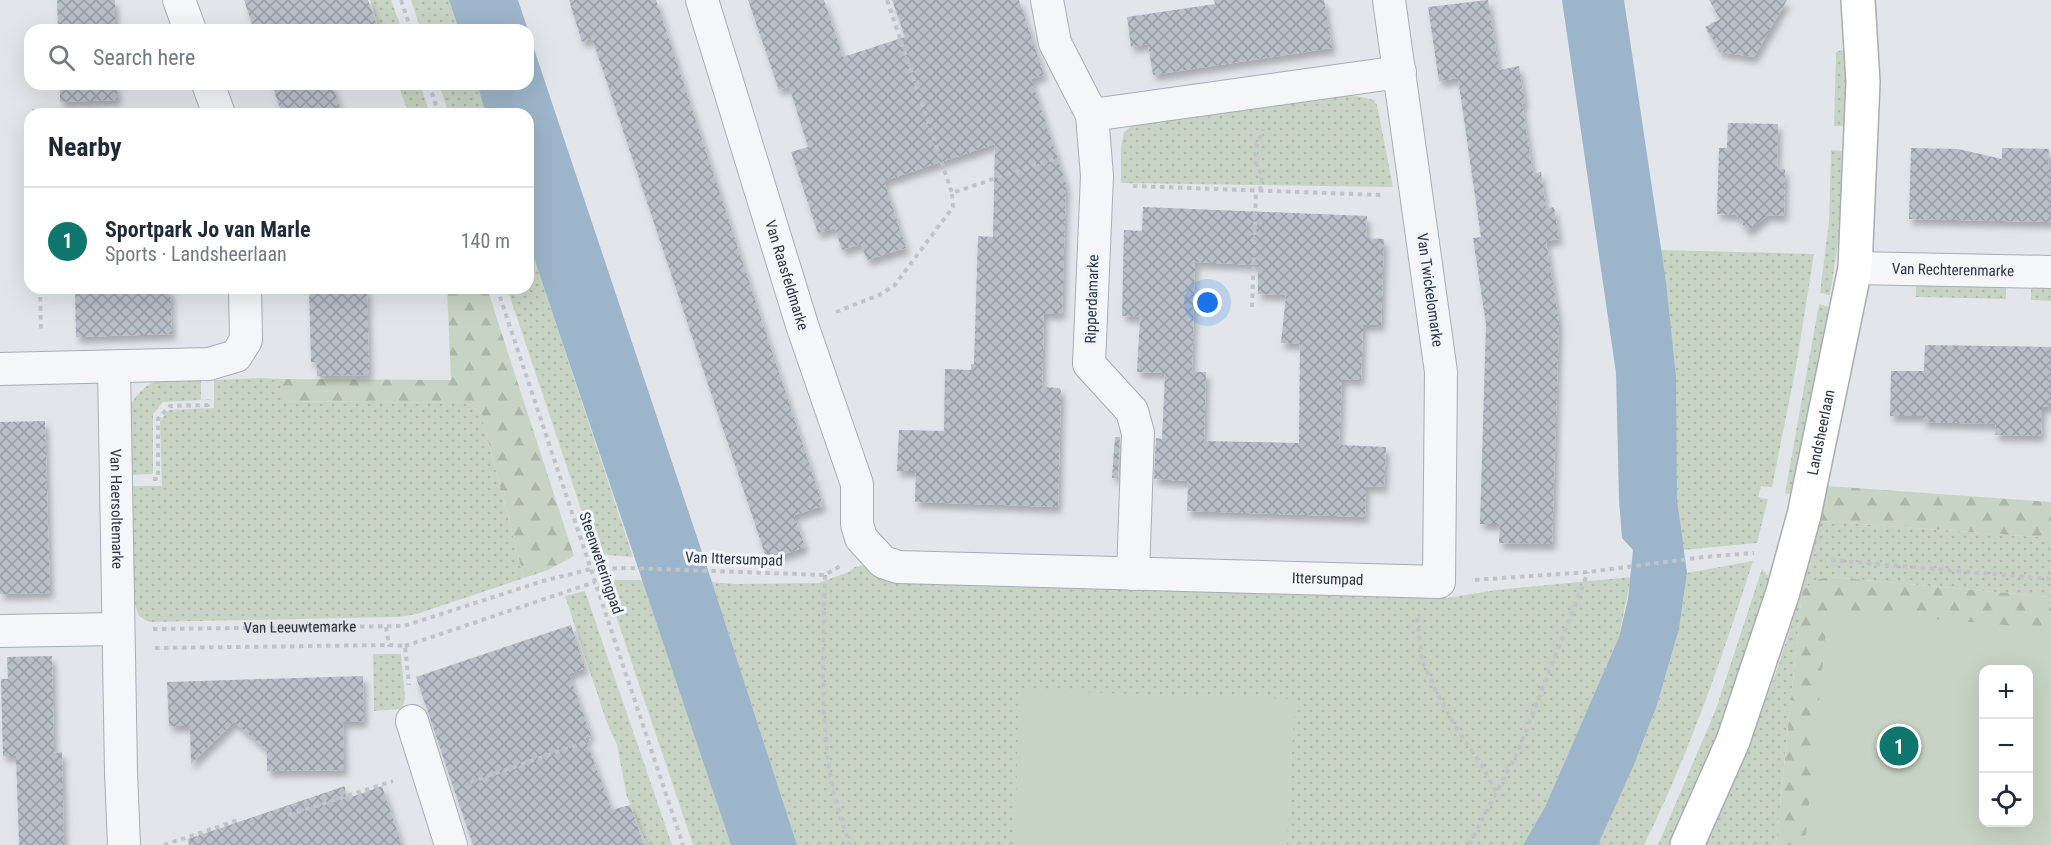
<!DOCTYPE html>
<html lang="en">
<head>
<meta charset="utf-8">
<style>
	:root { --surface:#fff; --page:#f6f6f7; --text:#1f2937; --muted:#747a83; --line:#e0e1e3; --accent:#0f766e }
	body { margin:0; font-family:"Roboto Condensed",sans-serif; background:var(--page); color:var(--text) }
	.controls { position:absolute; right:18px; bottom:18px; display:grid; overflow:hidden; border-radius:12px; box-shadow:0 6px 24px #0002 }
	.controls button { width:54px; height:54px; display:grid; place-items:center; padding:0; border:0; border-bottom:2px solid var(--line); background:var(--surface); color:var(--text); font:30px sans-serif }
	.you { position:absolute; left:1208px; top:303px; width:21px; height:21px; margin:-15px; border:4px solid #fff; border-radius:50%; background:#1a73e8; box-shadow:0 0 0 9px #1a73e833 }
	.badge { display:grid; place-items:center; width:39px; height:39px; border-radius:50%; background:var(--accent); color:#fff; font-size:20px; font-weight:700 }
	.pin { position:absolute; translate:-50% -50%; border:3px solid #fff; box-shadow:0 2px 6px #0006 }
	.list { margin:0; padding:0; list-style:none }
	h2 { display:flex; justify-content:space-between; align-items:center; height:78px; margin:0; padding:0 24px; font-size:26px }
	h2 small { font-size:20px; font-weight:400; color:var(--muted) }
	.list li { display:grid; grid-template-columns:39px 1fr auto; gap:18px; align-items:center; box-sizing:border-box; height:108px; padding:0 24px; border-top:2px solid var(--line) }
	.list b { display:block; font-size:22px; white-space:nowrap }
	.list p { margin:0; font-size:20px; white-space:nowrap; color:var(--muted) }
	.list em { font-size:20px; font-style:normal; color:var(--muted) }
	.icon { flex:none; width:33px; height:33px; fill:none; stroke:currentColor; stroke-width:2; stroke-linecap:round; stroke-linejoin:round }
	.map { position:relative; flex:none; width:2051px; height:845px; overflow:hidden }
	.search { position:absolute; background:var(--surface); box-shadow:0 6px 24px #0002; left:24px; top:24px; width:510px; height:66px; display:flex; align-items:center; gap:15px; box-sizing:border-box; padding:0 21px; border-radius:18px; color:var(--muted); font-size:22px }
	.panel { position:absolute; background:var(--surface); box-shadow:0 6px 24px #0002; left:24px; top:108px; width:510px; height:186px; border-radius:18px }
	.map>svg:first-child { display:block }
	.green { fill:url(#green-dots) }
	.forest { fill:url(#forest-firs) }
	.pitch { fill:#c8d4c3; fill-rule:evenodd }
	.water { fill:#9db5ca }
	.building { fill:url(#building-cross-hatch); fill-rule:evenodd; filter:url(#shadow) }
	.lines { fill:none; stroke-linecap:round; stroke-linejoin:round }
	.street-casing { stroke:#a7adb5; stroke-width:34 }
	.secondary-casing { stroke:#a7adb5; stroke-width:36 }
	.path { stroke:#c0c4ca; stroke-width:4; stroke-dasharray:4.5 4.5; stroke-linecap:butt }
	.street { stroke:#f5f6f9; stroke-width:32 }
	.secondary { stroke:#fff; stroke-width:33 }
	.labels { text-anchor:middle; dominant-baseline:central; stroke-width:6; stroke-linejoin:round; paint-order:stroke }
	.street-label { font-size:15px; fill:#2a3443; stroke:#f2f5f8 }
</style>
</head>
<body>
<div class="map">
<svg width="2051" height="845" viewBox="0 0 2051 845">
	<defs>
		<pattern id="green-dots" width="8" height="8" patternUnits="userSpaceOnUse" patternTransform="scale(1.5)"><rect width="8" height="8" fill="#c8d4c3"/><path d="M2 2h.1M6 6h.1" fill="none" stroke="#acb7a9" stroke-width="1.8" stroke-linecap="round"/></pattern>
		<pattern id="forest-firs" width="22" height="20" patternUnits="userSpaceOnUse" patternTransform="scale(1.5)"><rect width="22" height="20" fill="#c8d4c3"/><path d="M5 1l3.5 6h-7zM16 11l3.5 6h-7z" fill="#acb7a9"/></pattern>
		<pattern id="building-cross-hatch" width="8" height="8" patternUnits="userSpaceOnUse" patternTransform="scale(1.5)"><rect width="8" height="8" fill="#b9bfc8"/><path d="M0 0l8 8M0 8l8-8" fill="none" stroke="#979ca4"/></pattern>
		<filter id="shadow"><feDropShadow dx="3.5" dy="6" stdDeviation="3" flood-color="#0004"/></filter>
	</defs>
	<rect width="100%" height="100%" fill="#e2e6eb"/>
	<g class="green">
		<path d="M 370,0 L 391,0 L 402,30 L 380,30 Z"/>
		<path d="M 411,0 L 449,0 L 459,30 L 421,30 Z"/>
		<path d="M 1845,49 L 1847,126 L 1834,126 L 1836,52 Z"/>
		<path d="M 398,84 L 420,84 L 430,114 L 409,114 Z"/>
		<path d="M 439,84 L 477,84 L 486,114 L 449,114 Z"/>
		<path d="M 1352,95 L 1374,100 L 1377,105 L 1393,187 L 1121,183 L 1121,147 L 1124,132 L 1139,121 Z"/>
		<path d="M 1831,150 L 1843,151 L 1841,223 L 1830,295 L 1820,293 L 1829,221 Z"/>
		<path d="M 528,239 L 633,557 L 596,554 L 507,288 L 528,288 Z"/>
		<path d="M 1661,250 L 1814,254 L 1796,367 L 1772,487 L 1761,486 L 1758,497 L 1768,499 L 1757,543 L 1683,550 L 1677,499 Z"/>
		<path d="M 1916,284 L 2006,288 L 2006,299 L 1916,297 Z"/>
		<path d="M 2031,287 L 2051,288 L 2051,301 L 2031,300 Z"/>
		<path d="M 1819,304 L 1831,308 L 1793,495 L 1785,493 Z"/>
		<path d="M 263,378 L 281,379 L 281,401 L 466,403 L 481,413 L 524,578 L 417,614 L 399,617 L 149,622 L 139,616 L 134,603 L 131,486 L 162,486 L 160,421 L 169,410 L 214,408 L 214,380 Z"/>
		<path d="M 201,379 L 201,400 L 163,402 L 153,414 L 153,474 L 130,475 L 130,405 C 151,373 166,380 201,379 Z"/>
		<path d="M 1820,521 L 2051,538 L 2051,597 L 1832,577 L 1802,591 L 1776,845 L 1703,845 C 1728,791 1753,736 1773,680 C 1792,628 1806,575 1820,521 Z"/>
		<path d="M 1753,561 C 1722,658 1689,754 1644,845 L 1598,845 L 1634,765 L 1657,705 L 1679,629 L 1687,573 Z"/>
		<path d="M 868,564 L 1447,598 L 1496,590 L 1631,577 L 1619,637 L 1545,807 L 1523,845 L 797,845 L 712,582 L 734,584 L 818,583 L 849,572 L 855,567 Z"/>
		<path d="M 1762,569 L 1768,576 L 1769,583 C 1741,673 1712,761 1669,845 L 1658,845 L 1716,709 Z"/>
		<path d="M 615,580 L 643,580 L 731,845 L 693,845 L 609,595 Z"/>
		<path d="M 585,591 L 672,845 L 647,845 L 627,797 L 617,745 L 606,720 L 565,596 Z"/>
		<path d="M 373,654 L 401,654 L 405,699 L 402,709 L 374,711 Z"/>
	</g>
	<g class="forest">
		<path d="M 447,288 L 487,288 L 574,556 L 548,570 L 524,578 L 481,413 L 466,403 L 281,401 L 281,379 L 451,380 Z"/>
		<path d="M 1828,486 L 2051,502 L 2051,538 L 1820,521 Z"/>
		<path d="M 1832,577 L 2051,597 L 2051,648 L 1833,627 L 1812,845 L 1776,845 L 1802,591 L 1815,580 Z"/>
	</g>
	<g class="pitch">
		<path d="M 1828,610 L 2051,629 L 2051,845 L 1805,845 ZM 1984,670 L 2028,670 L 2028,822 L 1984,822 Z"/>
		<path d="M 1019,690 L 1295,699 L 1287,845 L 1015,845 Z"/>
	</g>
	<g class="water">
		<path d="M 449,0 L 518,0 L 528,30 L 459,30 Z"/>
		<path d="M 1562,0 L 1624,0 L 1666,282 L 1676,377 L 1677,499 L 1687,573 L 1679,629 L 1657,705 L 1634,765 L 1598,845 L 1523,845 L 1545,807 L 1619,637 L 1628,599 L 1633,550 L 1622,538 L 1619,500 L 1616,373 Z"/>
		<path d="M 528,31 L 712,582 L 797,845 L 731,845 L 528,240 L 528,114 L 486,114 L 477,84 L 528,84 Z"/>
	</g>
	<g class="building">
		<path d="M 57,0 L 115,0 L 115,30 L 58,30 Z"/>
		<path d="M 244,0 L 368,0 L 379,30 L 254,30 Z"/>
		<path d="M 569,0 L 656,0 L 823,506 L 794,515 L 805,547 L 767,560 L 592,38 L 582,42 Z"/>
		<path d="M 748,0 L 824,0 L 843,57 L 905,37 L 892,0 L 1019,0 L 1044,75 L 1031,79 L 1066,184 L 1062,314 L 1044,313 L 1042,387 L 1059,388 L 1061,390 L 1058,507 L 915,502 L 916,471 L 897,471 L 899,430 L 944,431 L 945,369 L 971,370 L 971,364 L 974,364 L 978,236 L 993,237 L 995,144 L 884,181 L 906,248 L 867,260 L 861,244 L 842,250 L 835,228 L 818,233 L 791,152 L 808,147 L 789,86 L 779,90 Z"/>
		<path d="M 1214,0 L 1324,0 L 1332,48 L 1153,75 L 1148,44 L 1131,47 L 1127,17 L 1215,4 Z"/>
		<path d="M 1488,0 L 1499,70 L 1519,66 L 1525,104 L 1522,104 L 1533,174 L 1541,172 L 1546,209 L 1554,207 L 1559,239 L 1546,241 L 1559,322 L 1552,544 L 1499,543 L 1500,524 L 1480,524 L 1486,324 L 1473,238 L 1481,237 L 1458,78 L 1439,81 L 1428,7 Z"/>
		<path d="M 1709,0 L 1787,0 L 1754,57 L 1720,52 L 1705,27 L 1720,19 Z"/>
		<path d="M 60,84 L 117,84 L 117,100 L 60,102 Z"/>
		<path d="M 272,84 L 332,84 L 342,114 L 282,114 Z"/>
		<path d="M 1728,123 L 1778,124 L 1777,169 L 1785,169 L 1784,216 L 1768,215 L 1748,231 L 1736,215 L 1717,214 L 1719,148 L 1727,148 Z"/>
		<path d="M 1911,148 L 1958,149 L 2002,159 L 2002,148 L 2049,149 L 2048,168 L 2051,168 L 2051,222 L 1909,219 Z"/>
		<path d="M 1143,207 L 1367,216 L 1366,238 L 1384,239 L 1381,325 L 1363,325 L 1361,380 L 1342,379 L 1339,445 L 1386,447 L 1384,487 L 1366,486 L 1365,517 L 1187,511 L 1188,481 L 1154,479 L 1156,438 L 1162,439 L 1165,373 L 1137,372 L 1140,317 L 1122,316 L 1124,230 L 1142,231 ZM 1195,262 L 1258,265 L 1258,294 L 1286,295 L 1281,343 L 1300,344 L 1299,443 L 1204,441 L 1206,372 L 1192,372 Z"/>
		<path d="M 75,288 L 170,288 L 172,334 L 76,337 Z"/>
		<path d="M 309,288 L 367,288 L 369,375 L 317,376 L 317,362 L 311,362 Z"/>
		<path d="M 1925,345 L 2051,347 L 2051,407 L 2042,407 L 2041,436 L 1995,435 L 1996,424 L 1923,422 L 1923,416 L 1890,416 L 1891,371 L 1924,371 Z"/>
		<path d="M 45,421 L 50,593 L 0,594 L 0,422 Z"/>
		<path d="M 1115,437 L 1120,437 L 1118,478 L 1112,478 Z"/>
		<path d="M 571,625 L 585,668 L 569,674 L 591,736 L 585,738 L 612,810 L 630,805 L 644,845 L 473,845 L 416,677 Z"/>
		<path d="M 52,656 L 54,753 L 62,752 L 64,845 L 19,845 L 16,756 L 3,756 L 1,679 L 8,679 L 7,657 Z"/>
		<path d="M 363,676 L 364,721 L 343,722 L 344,770 L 267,771 L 267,750 L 234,722 L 191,764 L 190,726 L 169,726 L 167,682 Z"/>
		<path d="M 345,786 L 346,799 L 382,786 L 402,845 L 189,845 L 188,839 Z"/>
	</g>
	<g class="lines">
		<g class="street-casing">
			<g id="street">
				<path d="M 179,0 L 190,30"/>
				<path id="s2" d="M 702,0 L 802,325 L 857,484 L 857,524 L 861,538 L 883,562 L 898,567 L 1439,582 L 1441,372 L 1389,0"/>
				<path d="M 1047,0 L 1055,43 L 1092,115 L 1097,176 L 1089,364 L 1132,411 L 1138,433 L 1133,574"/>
				<path d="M 208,84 L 219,114"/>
				<path d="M 1092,115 L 1400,72"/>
				<path id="s3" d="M 1855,268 L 2051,272"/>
				<path id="s4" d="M 114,367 L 121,772 L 124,845"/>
				<path d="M 0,369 L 209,364 L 236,356 L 246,340 L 245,288"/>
				<path d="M 0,631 L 118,629"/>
				<path d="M 412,721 L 451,845"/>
			</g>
		</g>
		<g class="secondary-casing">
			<g id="secondary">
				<path id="s5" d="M 1687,845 L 1733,741 L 1783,592 L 1804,515 L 1855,268 L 1863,82 L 1858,0"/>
			</g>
		</g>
		<g class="path">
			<path d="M 401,0 L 411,30"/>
			<path d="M 887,0 L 952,193 L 1059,157"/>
			<path d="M 429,84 L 439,114"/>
			<path d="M 34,109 L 34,114"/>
			<path d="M 1133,186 L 1381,195"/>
			<path d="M 1260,191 L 1262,175 L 1256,163 L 1255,150 L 1263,129"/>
			<path d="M 40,288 L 41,331"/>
			<path d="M 497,288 L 683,845"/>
			<path d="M 1252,307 L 1256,191"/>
			<path d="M 836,312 L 879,295 L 894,286 L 953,207 L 952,193"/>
			<path d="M 153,479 L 158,479 L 158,419 L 170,406 L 208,405 L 208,399"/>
			<path d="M 1831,560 L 2051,579"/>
			<path d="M 825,575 C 824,642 819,711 831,778 C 834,801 843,823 850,845"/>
			<path d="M 1475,580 L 1588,572 L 1704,557 L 1754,553"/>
			<path d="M 1417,618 L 1422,661 L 1438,695 L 1458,731 L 1481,764 L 1496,792"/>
			<path d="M 386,627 L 389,645 L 405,646 L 409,685"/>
			<path id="s1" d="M 153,629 L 404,626 L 543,581 L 591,569 L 627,568 L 825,575 L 840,566"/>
			<path d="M 405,646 L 595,582"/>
			<path d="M 155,648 L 389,645"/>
			<path d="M 470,782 L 592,740"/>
			<path d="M 288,815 L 393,781"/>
			<path d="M 164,845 L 238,820"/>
			<path d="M 1469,845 L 1518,751 L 1588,572"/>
		</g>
		<use href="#street" class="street"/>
		<use href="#secondary" class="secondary"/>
	</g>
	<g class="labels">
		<g class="street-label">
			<text stroke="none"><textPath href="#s3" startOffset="98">Van Rechterenmarke</textPath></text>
			<text stroke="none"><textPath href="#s2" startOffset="288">Van Raasfeldmarke</textPath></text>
			<text transform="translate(1430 290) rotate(82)">Van Twickelomarke</text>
			<text transform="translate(1092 299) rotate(-88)">Ripperdamarke</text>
			<text stroke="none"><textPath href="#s5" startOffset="435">Landsheerlaan</textPath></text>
			<text stroke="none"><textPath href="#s4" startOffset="142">Van Haersoltemarke</textPath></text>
			<text transform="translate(734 559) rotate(2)">Van Ittersumpad</text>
			<text transform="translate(601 563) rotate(71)">Steenweteringpad</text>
			<text stroke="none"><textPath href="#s2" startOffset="1041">Ittersumpad</textPath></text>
			<text stroke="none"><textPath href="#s1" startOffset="147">Van Leeuwtemarke</textPath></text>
		</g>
	</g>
</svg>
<div class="controls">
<button>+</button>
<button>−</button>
<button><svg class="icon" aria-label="locate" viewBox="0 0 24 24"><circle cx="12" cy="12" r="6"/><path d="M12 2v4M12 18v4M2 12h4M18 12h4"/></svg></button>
</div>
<div class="you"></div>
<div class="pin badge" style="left:1899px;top:746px">1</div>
<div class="search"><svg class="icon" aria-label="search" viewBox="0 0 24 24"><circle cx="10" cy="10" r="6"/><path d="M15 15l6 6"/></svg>Search here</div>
<section class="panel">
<h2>Nearby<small></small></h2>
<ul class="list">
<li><span class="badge">1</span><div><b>Sportpark Jo van Marle</b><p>Sports · Landsheerlaan</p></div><em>140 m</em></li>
</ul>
</section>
</div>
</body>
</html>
